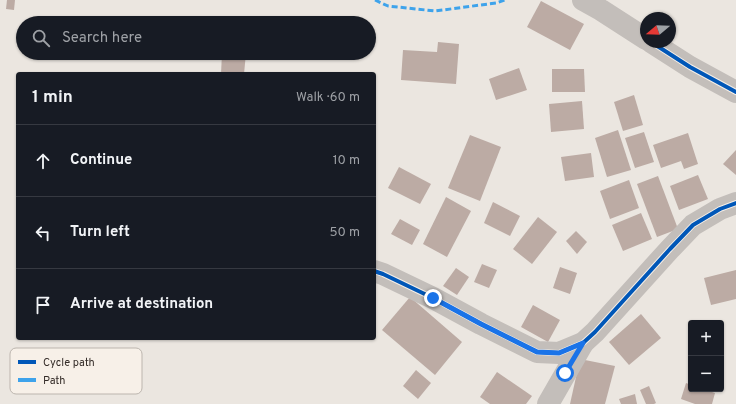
<!DOCTYPE html>
<html lang="en">
<head>
<meta charset="utf-8">
<style>
	:root { --surface:#171b24; --page:#242831; --text:#f1f3f6; --muted:#9ea1a6; --line:#363941 }
	body { margin:0; font-family:Overpass,sans-serif; background:var(--page); color:var(--text) }
	.controls { position:absolute; right:12px; bottom:12px; display:grid; overflow:hidden; border-radius:4px; box-shadow:0 1px 3px #0004 }
	.controls button { width:36px; height:36px; display:grid; place-items:center; padding:0; border:0; border-bottom:1px solid var(--line); background:var(--surface); color:var(--text); font:20px sans-serif }
	.compass { position:absolute; left:640px; top:12px; width:36px; height:36px; border-radius:50%; background:var(--surface); box-shadow:0 1px 3px #0004; rotate:251deg }
	.stop { position:absolute; width:12px; height:12px; margin:-9px; border:3px solid #1a73e8; border-radius:50%; background:#fff }
	.stop.end { background:#1a73e8; border-color:#fff; box-shadow:0 1px 4px #0008 }
	.list { margin:0; padding:0; list-style:none }
	h2 { display:flex; justify-content:space-between; align-items:center; height:52px; margin:0; padding:0 16px; font-size:17px }
	h2 small { font-size:13px; font-weight:400; color:var(--muted) }
	.list li { display:grid; grid-template-columns:26px 1fr auto; gap:12px; align-items:center; box-sizing:border-box; height:72px; padding:0 16px; border-top:1px solid var(--line) }
	.list b { display:block; font-size:15px; white-space:nowrap }
	.list em { font-size:13px; font-style:normal; color:var(--muted) }
	.icon { flex:none; width:22px; height:22px; fill:none; stroke:currentColor; stroke-width:2; stroke-linecap:round; stroke-linejoin:round }
	.map { position:relative; flex:none; width:736px; height:404px; overflow:hidden }
	.search { position:absolute; background:var(--surface); box-shadow:0 1px 3px #0004; left:16px; top:16px; width:360px; height:44px; display:flex; align-items:center; gap:10px; box-sizing:border-box; padding:0 14px; border-radius:22px; color:var(--muted); font-size:15px }
	.panel { position:absolute; background:var(--surface); box-shadow:0 1px 3px #0004; left:16px; top:72px; width:360px; height:268px; border-radius:4px }
	.map>svg:first-child { display:block }
	.building { fill:#bcaba4 }
	.lines { fill:none; stroke-linecap:round; stroke-linejoin:round }
	.minor { stroke:#c3beba; stroke-width:22 }
	.quiet { stroke:#3ea3eb; stroke-width:3; stroke-dasharray:6 3; stroke-linecap:butt }
	.cycleway-casing { stroke:#f7f0e8; stroke-width:6 }
	.cycleway { stroke:#0057b8; stroke-width:4 }
	.route { stroke:#1a73e8; stroke-width:5 }
	.key { fill:#f7f0e8; stroke:#bcb5ae; stroke-width:1 }
	.key-label { font-size:11px; fill:#342c28 }
</style>
</head>
<body>
<div class="map">
<svg width="736" height="404" viewBox="0 0 736 404">
	<rect width="100%" height="100%" fill="#ebe6e0"/>
	<g class="building">
		<path d="M 7,0 L 15,0 L 14,10 L 6,9 Z"/>
		<path d="M 541,1 L 584,24 L 570,50 L 527,27 Z"/>
		<path d="M 438,42 L 459,44 L 456,84 L 401,80 L 403,50 L 437,52 Z"/>
		<path d="M 222,53 L 246,53 L 244,74 L 221,74 Z"/>
		<path d="M 519,68 L 527,90 L 496,100 L 489,79 Z"/>
		<path d="M 552,69 L 584,69 L 585,92 L 552,92 Z"/>
		<path d="M 634,95 L 643,125 L 623,131 L 614,102 Z"/>
		<path d="M 582,101 L 584,129 L 551,132 L 549,104 Z"/>
		<path d="M 618,130 L 631,170 L 607,177 L 595,138 Z"/>
		<path d="M 644,132 L 654,162 L 635,168 L 625,138 Z"/>
		<path d="M 688,133 L 698,164 L 684,169 L 681,161 L 661,168 L 653,145 Z"/>
		<path d="M 470,135 L 501,147 L 480,201 L 448,188 Z"/>
		<path d="M 736,150 L 736,175 L 723,164 Z"/>
		<path d="M 591,153 L 594,177 L 565,181 L 561,157 Z"/>
		<path d="M 399,167 L 431,184 L 420,204 L 388,188 Z"/>
		<path d="M 698,175 L 708,199 L 679,210 L 670,186 Z"/>
		<path d="M 658,176 L 678,229 L 657,237 L 637,184 Z"/>
		<path d="M 629,180 L 639,208 L 610,219 L 600,191 Z"/>
		<path d="M 446,197 L 471,211 L 447,257 L 423,244 Z"/>
		<path d="M 493,202 L 520,216 L 510,236 L 484,223 Z"/>
		<path d="M 641,213 L 652,239 L 623,251 L 612,225 Z"/>
		<path d="M 538,217 L 557,232 L 532,264 L 513,249 Z"/>
		<path d="M 400,219 L 420,230 L 412,245 L 391,234 Z"/>
		<path d="M 576,231 L 587,242 L 577,254 L 566,241 Z"/>
		<path d="M 482,264 L 497,270 L 489,288 L 474,282 Z"/>
		<path d="M 560,267 L 577,273 L 570,294 L 553,288 Z"/>
		<path d="M 456,268 L 469,277 L 457,295 L 443,286 Z"/>
		<path d="M 736,270 L 736,299 L 711,305 L 704,278 Z"/>
		<path d="M 410,297 L 462,342 L 435,375 L 382,330 Z"/>
		<path d="M 533,305 L 560,320 L 548,342 L 521,327 Z"/>
		<path d="M 641,314 L 661,338 L 629,365 L 609,342 Z"/>
		<path d="M 580,359 L 615,366 L 605,404 L 570,404 Z"/>
		<path d="M 416,370 L 431,383 L 418,399 L 403,386 Z"/>
		<path d="M 497,372 L 532,396 L 526,404 L 490,404 L 480,397 Z"/>
		<path d="M 686,383 L 691,385 L 691,389 L 703,389 L 715,393 L 712,404 L 695,404 L 681,399 Z"/>
		<path d="M 649,386 L 656,403 L 654,404 L 646,404 L 640,390 Z"/>
		<path d="M 635,394 L 637,404 L 621,404 L 619,399 Z"/>
	</g>
	<g class="lines">
		<g class="minor">
			<path d="M 583,0 L 601,10 L 646,39"/>
			<path d="M 651,42 L 690,67 L 736,92"/>
			<path d="M 374,271 L 383,274 L 433,298 L 481,324 L 537,352 L 559,353 L 583,343 L 595,332 L 670,249 L 693,225 L 720,209 L 736,203"/>
			<path d="M 548,404 L 583,343"/>
		</g>
		<path class="quiet" d="M 375,0 L 388,6 L 435,11 L 496,3 L 505,0"/>
		<g class="cycleway-casing">
			<g id="cycleway">
				<path d="M 651,42 L 690,67 L 736,92"/>
				<path d="M 374,271 L 383,274 L 433,298 L 481,324 L 537,352 L 559,353 L 583,343 L 595,332 L 670,249 L 693,225 L 720,209 L 736,203"/>
			</g>
		</g>
		<use href="#cycleway" class="cycleway"/>
	</g>
	<g class="lines">
		<path class="route" d="M 433,298 L 481,324 L 537,352 L 559,353 L 583,343 L 565,373"/>
	</g>
	<rect x="10" y="348" width="132" height="46" rx="6" class="key"/>
	<rect x="18" y="360" width="18" height="4" fill="#0057b8"/>
	<rect x="18" y="378" width="18" height="4" fill="#3ea3eb"/>
	<g class="key-label">
		<text x="43" y="366">Cycle path</text>
		<text x="43" y="384">Path</text>
	</g>
</svg>
<div class="controls">
<button>+</button>
<button>−</button>
</div>
<svg class="compass" viewBox="-18 -18 36 36"><path d="M0-13l5 13h-10z" fill="#e53935"/><path d="M0 13l5-13h-10z" fill="#9ea1a6"/></svg>
<div class="stop" style="left:565px;top:373px"></div>
<div class="stop end" style="left:433px;top:298px"></div>
<div class="search"><svg class="icon" aria-label="search" viewBox="0 0 24 24"><circle cx="10" cy="10" r="6"/><path d="M15 15l6 6"/></svg>Search here</div>
<section class="panel">
<h2>1 min<small>Walk · 60 m</small></h2>
<ul class="list">
<li><svg class="icon" aria-label="ahead" viewBox="0 0 24 24"><path d="M12 20V5M6 11l6-6 6 6"/></svg><div><b>Continue</b></div><em>10 m</em></li>
<li><svg class="icon" aria-label="left" viewBox="0 0 24 24"><path d="M17 20v-9H6M10 6l-5 5 5 5"/></svg><div><b>Turn left</b></div><em>50 m</em></li>
<li><svg class="icon" aria-label="arrive" viewBox="0 0 24 24"><path d="M6 21V4h12l-3 4 3 4H6"/></svg><div><b>Arrive at destination</b></div></li>
</ul>
</section>
</div>
</body>
</html>
